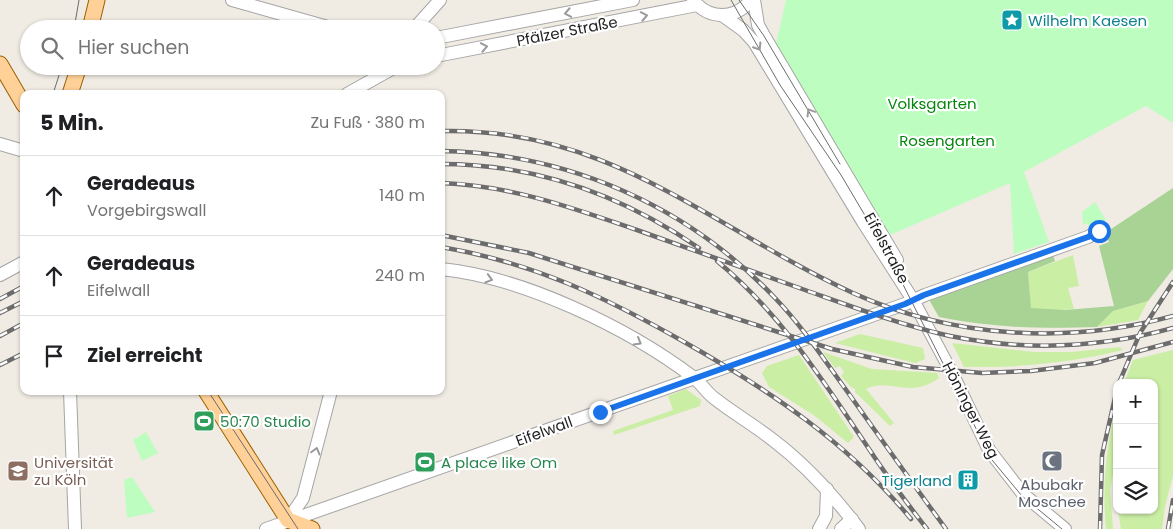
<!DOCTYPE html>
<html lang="de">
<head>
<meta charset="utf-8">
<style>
	:root { --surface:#fff; --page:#f2f2f2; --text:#202124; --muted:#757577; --line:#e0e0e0 }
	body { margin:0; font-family:Poppins,sans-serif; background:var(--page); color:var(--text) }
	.controls { position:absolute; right:15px; bottom:15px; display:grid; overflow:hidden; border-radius:10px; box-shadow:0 1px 4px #0004 }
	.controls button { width:45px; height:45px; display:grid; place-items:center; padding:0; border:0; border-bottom:1px solid var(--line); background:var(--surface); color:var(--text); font:25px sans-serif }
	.stop { position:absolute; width:15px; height:15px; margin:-11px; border:4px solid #1a73e8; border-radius:50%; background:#fff }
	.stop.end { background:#1a73e8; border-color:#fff; box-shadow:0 1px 5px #0008 }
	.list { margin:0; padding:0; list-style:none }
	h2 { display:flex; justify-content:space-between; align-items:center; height:65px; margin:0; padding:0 20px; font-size:21px }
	h2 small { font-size:16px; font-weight:400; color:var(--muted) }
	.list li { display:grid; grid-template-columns:32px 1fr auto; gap:15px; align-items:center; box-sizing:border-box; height:80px; padding:0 20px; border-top:1px solid var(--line) }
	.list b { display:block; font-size:19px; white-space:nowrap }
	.list p { margin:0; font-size:16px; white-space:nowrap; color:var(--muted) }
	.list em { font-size:16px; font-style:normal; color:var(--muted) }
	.icon { flex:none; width:28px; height:28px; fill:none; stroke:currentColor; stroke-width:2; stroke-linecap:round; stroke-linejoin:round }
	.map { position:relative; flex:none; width:1173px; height:529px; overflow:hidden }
	.search { position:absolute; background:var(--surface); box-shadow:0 1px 4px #0004; left:20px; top:20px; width:425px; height:55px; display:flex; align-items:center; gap:12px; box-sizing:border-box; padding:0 18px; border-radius:28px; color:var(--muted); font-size:19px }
	.panel { position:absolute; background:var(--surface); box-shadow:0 1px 4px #0004; left:20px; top:90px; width:425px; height:305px; border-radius:10px }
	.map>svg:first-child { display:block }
	.grass { fill:#cbeea5 }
	.forest { fill:#a8d395 }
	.park { fill:#bdfec0 }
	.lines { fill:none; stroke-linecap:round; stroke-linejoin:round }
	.minor-casing { stroke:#a5a5a5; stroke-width:14 }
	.major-casing { stroke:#986200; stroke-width:17 }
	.minor { stroke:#fff; stroke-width:12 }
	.major { stroke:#ffd199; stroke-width:15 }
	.tram { stroke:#6c6c6c; stroke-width:1 }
	.rail-casing { stroke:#6c6c6c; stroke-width:4.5 }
	.rail { stroke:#fff; stroke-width:2.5; stroke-dasharray:8; stroke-linecap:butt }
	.oneway { stroke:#9a9a9a }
	.route { stroke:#1a73e8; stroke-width:6 }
	.labels { text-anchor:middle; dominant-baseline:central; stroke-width:4.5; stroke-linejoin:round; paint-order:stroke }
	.culture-label { font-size:15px; fill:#0d838f; stroke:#fff; text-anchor:start }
	.street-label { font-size:15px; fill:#1e1e1e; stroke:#fff }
	.park-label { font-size:15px; fill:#03860b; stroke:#fff }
	.leisure-label { font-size:15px; fill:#27864d; stroke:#fff; text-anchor:start }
	.education-label { font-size:15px; fill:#785e54; stroke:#fff; text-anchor:start }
	.worship-label { font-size:15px; fill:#5b616d; stroke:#fff }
</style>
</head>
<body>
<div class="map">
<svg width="1173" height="529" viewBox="0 0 1173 529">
	<rect width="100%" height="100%" fill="#f0ebe3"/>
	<g class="grass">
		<path d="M 1073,255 L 1079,286 L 1068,288 L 1074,309 L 1031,312 L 1028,272 Z"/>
		<path d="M 1148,301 L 1138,320 L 1097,327 L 1113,311 Z"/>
		<path d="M 860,334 L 923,348 L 925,359 L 915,363 L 835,343 Z"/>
		<path d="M 952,343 L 1034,352 L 1071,352 L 1120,347 L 1123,350 C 1070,363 1018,368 964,367 Z"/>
		<path d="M 1173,350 L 1173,475 L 1165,507 L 1162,529 L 1121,529 L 1118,510 L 1154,510 L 1154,383 L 1124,383 L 1133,360 Z"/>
		<path d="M 823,352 L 872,369 L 937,373 L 939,378 C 908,400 890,377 866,389 L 894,423 L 890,426 L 855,392 L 855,389 L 851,387 L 841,376 L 844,372 L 840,366 L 835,368 Z"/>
		<path d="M 799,355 L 854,437 L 848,443 L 815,416 L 769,387 L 762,373 L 767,366 Z"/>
		<path d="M 686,389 L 701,400 L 700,406 L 614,435 L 613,431 L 673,410 L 668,396 Z"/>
		<path d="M 1117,403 L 1117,455 L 1110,489 L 1113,529 L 1106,529 C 1102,486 1106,445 1117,403 Z"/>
	</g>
	<path class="forest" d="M 1173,188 L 1173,269 L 1148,301 L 1113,311 L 1097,327 C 1040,329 996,328 939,317 L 928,298 L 1053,255 L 1055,261 L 1028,272 L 1031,308 L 1065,310 L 1114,306 L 1099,246 L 1109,242 L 1105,233 Z"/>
	<g class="park">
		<path d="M 786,0 L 1173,0 L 1173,123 L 1146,106 L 1024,172 L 1049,242 L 1014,254 L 1010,183 L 890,235 L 776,44 Z"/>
		<path d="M 1095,202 L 1106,220 L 1089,227 L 1087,223 L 1083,225 L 1082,212 Z"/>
		<path d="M 146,432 L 158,453 L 142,461 L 133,440 Z"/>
		<path d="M 132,477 L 155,512 L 127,518 L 124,480 Z"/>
	</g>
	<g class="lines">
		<g class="minor-casing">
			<g id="minor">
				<path d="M 232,0 L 335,29"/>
				<path d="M 693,0 C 709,20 735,20 751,0"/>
				<path d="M 754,0 L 758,25 L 763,34 L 897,260"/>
				<path d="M 722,15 L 743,30 L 754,42 L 863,222 L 913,300 L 954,377 L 989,450 L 1023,494 L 1065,529"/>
				<path d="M 414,29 L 440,0"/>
				<path d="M 436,38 L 633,0"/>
				<path d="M 436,56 L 697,5"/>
				<path d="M 347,94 L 397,66"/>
				<path d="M 0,144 L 24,151"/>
				<path d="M 441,269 C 523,277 628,328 693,377 C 701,383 706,392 714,398 C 733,413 754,425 773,440 C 806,465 834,496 859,529"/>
				<path d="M 0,275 L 24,262"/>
				<path d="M 70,391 L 75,529"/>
				<path d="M 288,520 L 303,498 L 331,391"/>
				<path d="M 266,529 L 905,304 L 925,295 L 1088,237 L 1099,231"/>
				<path d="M 819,529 L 826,516 L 827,489"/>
				<path d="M 841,529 L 852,519"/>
			</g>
		</g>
		<g class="major-casing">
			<g id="major">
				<path d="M 90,29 L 97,0"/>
				<path d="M 0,64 L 24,105"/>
				<path d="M 70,94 L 79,66"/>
				<path d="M 206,391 L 288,520 L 312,529"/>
			</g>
		</g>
		<use href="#minor" class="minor"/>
		<use href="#major" class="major"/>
		<g class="tram">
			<path d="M 731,0 L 780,85 L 841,175 L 886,251 L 992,460 L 1022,496 L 1062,529"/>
			<path d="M 739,0 L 764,36 L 840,164"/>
			<path d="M 74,29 L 79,0"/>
			<path d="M 53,94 L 62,66"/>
			<path d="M 208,391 L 298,529"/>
		</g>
		<g class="rail-casing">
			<g id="rail">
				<path d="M 441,131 C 610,127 710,227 853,293 C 952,338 1068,345 1173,316"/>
				<path d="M 441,151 C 568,153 688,206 775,298 C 803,327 825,361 849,394 C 881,439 913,484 946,529"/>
				<path d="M 441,164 C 535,164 622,195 699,248"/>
				<path d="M 441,183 C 509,185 573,208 637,230 C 693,250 749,270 805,290 C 853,307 901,325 950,336 C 1024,351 1101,348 1173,328"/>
				<path d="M 441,235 L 529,253 L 832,349 L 913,367 L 982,373 L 1031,371 L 1095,363 L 1173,342"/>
				<path d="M 441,247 C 535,263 605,297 686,343 C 772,392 847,442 911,519"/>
				<path d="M 717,261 C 780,313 822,379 867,446 C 886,475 906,502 927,529"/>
				<path d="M 0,299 L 24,286"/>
				<path d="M 0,313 L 24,301"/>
				<path d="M 0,336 L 24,323"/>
				<path d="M 0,365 L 24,353"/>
				<path d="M 1119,383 L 1140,333 L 1173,282"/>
				<path d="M 1100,529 L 1102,455 L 1117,389"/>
				<path d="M 1168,529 L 1173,500"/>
			</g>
		</g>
		<use href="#rail" class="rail"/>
	</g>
	<defs><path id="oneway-chevron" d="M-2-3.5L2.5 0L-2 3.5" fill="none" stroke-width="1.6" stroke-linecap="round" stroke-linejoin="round" transform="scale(1.25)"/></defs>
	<g class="oneway">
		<use href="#oneway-chevron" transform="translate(568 13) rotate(169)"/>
		<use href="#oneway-chevron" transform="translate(644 16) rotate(-11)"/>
		<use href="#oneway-chevron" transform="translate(484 47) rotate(-11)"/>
		<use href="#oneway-chevron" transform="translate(758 47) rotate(58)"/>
		<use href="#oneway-chevron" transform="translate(810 112) rotate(-121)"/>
		<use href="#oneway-chevron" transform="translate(489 279) rotate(16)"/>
		<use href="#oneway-chevron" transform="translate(638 342) rotate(30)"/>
		<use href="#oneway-chevron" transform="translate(316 451) rotate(-75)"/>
	</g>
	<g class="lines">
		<path class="route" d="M 600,412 L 905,304 L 924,295 L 1088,237 L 1099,231"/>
	</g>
	<defs>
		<g id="sight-square" transform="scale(1.125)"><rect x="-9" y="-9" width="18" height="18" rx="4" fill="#0f9aa8" stroke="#fff"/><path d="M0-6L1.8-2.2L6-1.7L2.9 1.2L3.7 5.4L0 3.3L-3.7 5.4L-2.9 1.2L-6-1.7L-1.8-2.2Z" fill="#fff"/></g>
		<g id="stadium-square" transform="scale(1.125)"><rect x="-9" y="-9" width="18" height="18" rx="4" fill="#2e9e5b" stroke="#fff"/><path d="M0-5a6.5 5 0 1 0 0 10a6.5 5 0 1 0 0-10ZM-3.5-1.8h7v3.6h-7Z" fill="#fff"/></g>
		<g id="mosque-square" transform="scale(1.125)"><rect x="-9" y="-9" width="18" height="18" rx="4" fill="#6b7280" stroke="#fff"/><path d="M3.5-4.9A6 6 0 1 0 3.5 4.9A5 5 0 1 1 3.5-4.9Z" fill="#fff"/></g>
		<g id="university-square" transform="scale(1.125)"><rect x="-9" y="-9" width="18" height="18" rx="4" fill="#8d6e63" stroke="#fff"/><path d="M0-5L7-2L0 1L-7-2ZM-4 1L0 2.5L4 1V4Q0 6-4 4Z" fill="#fff"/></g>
		<g id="building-square" transform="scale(1.125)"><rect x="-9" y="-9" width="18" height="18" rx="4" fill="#0f9aa8" stroke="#fff"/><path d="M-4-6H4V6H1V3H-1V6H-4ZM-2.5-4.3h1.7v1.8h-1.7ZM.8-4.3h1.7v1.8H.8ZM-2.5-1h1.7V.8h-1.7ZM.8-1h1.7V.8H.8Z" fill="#fff"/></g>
	</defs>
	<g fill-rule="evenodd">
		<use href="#sight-square" x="1012" y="20"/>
		<use href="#stadium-square" x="204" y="421"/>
		<use href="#mosque-square" x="1052" y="461"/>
		<use href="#stadium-square" x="425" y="462"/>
		<use href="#university-square" x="18" y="471"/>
		<use href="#building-square" x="968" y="480"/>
	</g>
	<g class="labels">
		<g class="culture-label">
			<text x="1028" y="20">Wilhelm Kaesen</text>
			<text x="952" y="480" text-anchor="end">Tigerland</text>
		</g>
		<g class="street-label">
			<text transform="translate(567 31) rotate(-11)">Pfälzer Straße</text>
			<text transform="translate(887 248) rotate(62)">Eifelstraße</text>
			<text transform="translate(971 410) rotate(63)">Höninger Weg</text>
			<text transform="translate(544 431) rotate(-20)">Eifelwall</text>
		</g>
		<g class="park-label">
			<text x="932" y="103">Volksgarten</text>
			<text x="947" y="140">Rosengarten</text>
		</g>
		<g class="leisure-label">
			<text x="220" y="421">50:70 Studio</text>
			<text x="441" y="462">A place like Om</text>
		</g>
		<g class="education-label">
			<text x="34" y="462">Universität<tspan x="34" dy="17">zu Köln</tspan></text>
		</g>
		<g class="worship-label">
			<text x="1052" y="484">Abubakr<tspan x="1052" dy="17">Moschee</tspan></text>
		</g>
	</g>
</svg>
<div class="controls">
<button>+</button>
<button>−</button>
<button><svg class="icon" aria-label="layers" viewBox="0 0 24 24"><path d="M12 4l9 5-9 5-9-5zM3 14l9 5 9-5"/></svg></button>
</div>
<div class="stop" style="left:1099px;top:231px"></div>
<div class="stop end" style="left:600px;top:412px"></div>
<div class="search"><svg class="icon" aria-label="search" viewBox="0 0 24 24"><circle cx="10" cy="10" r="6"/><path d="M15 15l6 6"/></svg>Hier suchen</div>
<section class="panel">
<h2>5 Min.<small>Zu Fuß · 380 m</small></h2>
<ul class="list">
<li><svg class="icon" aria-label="ahead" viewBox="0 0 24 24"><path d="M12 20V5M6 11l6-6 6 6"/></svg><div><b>Geradeaus</b><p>Vorgebirgswall</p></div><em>140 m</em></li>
<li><svg class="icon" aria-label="ahead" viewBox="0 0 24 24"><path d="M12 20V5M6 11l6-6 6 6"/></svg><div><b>Geradeaus</b><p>Eifelwall</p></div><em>240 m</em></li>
<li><svg class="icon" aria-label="arrive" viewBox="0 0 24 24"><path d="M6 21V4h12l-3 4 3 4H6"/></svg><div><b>Ziel erreicht</b></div></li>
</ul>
</section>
</div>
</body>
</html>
